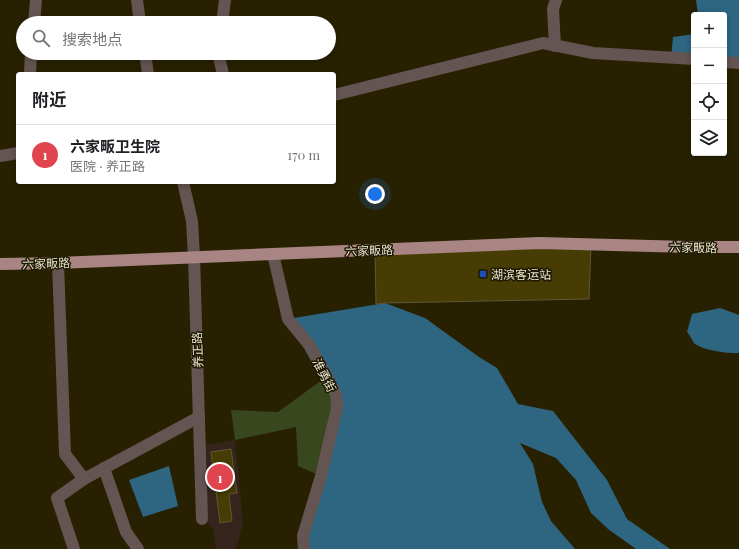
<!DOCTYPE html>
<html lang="zh">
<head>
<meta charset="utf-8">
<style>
	:root { --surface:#fff; --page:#f2f2f2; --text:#202124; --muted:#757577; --line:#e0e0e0; --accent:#d93025 }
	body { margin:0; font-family:"Playfair Display","Noto Sans SC",serif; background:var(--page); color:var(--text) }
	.controls { position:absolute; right:12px; top:12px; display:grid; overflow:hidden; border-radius:4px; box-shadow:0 2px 6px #0003 }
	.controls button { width:36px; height:36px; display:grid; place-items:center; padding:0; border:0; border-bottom:1px solid var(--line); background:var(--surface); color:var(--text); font:20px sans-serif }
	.you { position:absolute; left:375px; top:194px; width:14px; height:14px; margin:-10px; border:3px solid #fff; border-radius:50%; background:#1a73e8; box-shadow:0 0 0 6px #1a73e833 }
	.badge { display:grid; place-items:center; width:26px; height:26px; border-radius:50%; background:var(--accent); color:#fff; font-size:13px; font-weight:700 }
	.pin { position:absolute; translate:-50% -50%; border:2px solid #fff; box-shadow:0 1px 4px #0006 }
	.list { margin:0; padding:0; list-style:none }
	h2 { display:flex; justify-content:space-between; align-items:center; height:52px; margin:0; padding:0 16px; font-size:17px }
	h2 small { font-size:13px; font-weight:400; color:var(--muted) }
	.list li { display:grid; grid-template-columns:26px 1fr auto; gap:12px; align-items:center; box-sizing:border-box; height:60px; padding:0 16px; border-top:1px solid var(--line) }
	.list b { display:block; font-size:15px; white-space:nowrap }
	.list p { margin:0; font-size:13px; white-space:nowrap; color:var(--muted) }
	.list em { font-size:13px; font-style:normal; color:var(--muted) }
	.icon { flex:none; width:22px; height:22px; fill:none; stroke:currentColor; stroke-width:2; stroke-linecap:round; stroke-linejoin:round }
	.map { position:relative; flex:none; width:739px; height:549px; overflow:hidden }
	.search { position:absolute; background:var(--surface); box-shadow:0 2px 6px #0003; left:16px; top:16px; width:320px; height:44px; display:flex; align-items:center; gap:10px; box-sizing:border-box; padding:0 14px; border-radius:22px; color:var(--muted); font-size:15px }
	.panel { position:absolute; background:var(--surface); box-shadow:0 2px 6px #0003; left:16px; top:72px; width:320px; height:112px; border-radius:4px }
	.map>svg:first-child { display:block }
	.medical { fill:#35241c }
	.green { fill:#39471f }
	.water { fill:#2e6580 }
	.building { fill:#473d04; stroke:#5e5837 }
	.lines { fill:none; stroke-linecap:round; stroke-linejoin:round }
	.minor { stroke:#645452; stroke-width:12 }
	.major { stroke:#a88582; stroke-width:12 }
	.transit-dot { fill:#1a4fb4; stroke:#1e1800; stroke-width:1.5 }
	.labels { text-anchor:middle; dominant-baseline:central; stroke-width:3; stroke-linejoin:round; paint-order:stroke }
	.street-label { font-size:12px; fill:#e7e4d1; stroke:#1e1800 }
	.poi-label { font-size:12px; fill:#e7e4d1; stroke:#1e1800; text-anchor:start }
</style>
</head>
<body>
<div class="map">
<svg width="739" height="549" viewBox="0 0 739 549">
	<rect width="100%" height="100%" fill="#272101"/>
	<path class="medical" d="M 235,440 L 243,523 L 236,549 L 216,549 L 213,529 L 202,519 L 200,446 Z"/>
	<path class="green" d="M 326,377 L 336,394 L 321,476 L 298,466 L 296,427 L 235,440 L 231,410 L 278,412 Z"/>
	<g class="water">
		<path d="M 696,0 L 739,0 L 739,63 L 724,62 L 724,15 L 698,15 Z"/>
		<path d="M 694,34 L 694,59 L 671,58 L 673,37 Z"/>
		<path d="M 385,303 L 425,318 L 479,357 L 497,368 L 518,404 L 553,411 L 607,480 L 627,519 L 670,549 L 636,549 L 608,529 L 591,513 L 576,480 L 556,458 L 520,443 L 533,464 L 542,502 L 551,521 L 575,549 L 304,549 L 337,408 L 288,319 Z"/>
		<path d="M 720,308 L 739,315 L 739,353 C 729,354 701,350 694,343 C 692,340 690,335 687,332 L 692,314 Z"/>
		<path d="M 169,466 L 178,506 L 143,517 L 129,480 Z"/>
	</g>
	<g class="building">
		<path d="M 591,245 L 589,299 L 385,303 L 376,304 L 375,250 Z"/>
		<path d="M 231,449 L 237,493 L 229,494 L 232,521 L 220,523 L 211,452 Z"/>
	</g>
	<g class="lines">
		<g class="minor">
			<path d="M 137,0 L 140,23"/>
			<path d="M 34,23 L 36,0"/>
			<path d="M 222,23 L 225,0"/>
			<path d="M 555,46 L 553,9 L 556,0"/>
			<path d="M 145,53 L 148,74"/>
			<path d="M 218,53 L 223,74"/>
			<path d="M 724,62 L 739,63"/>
			<path d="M 30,74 L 31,53"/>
			<path d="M 334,95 L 543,43 L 593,53 L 694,59"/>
			<path d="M 0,156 L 18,153"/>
			<path d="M 183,182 L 192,221 L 194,257 L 202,519"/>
			<path d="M 273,254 L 288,319 L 310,346 L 336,394 L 337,408 L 321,476 L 303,536 L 304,549"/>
			<path d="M 58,263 L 65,454 L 84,479"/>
			<path d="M 104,468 L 126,532 L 138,549"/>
			<path d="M 74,549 L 57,498 L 84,479 L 199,417"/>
		</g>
		<path class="major" d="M 0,264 L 58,263 L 540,243 L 688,247 L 739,247"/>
	</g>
	<rect class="transit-dot" x="479" y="270" width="8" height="8" rx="2"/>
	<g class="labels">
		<g class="street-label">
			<text transform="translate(693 247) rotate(1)">六家畈路</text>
			<text transform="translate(369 250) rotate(-2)">六家畈路</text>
			<text transform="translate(46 263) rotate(-2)">六家畈路</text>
			<text transform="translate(197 350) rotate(-92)">养正路</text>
			<text transform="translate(325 375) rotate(63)">淮勇街</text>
		</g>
		<g class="poi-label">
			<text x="491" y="274">湖滨客运站</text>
		</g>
	</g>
</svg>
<div class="controls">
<button>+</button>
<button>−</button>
<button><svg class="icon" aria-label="locate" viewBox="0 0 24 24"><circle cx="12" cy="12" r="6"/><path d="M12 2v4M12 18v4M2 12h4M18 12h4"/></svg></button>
<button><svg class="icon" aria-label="layers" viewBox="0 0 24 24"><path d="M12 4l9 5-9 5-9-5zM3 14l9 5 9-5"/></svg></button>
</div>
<div class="you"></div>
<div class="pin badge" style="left:220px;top:477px;background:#e0444e">1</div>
<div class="search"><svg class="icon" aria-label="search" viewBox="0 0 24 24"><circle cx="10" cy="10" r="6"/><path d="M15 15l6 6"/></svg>搜索地点</div>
<section class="panel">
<h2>附近<small></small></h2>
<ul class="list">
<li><span class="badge" style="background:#e0444e">1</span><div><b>六家畈卫生院</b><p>医院 · 养正路</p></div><em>170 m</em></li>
</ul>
</section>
</div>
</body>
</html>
